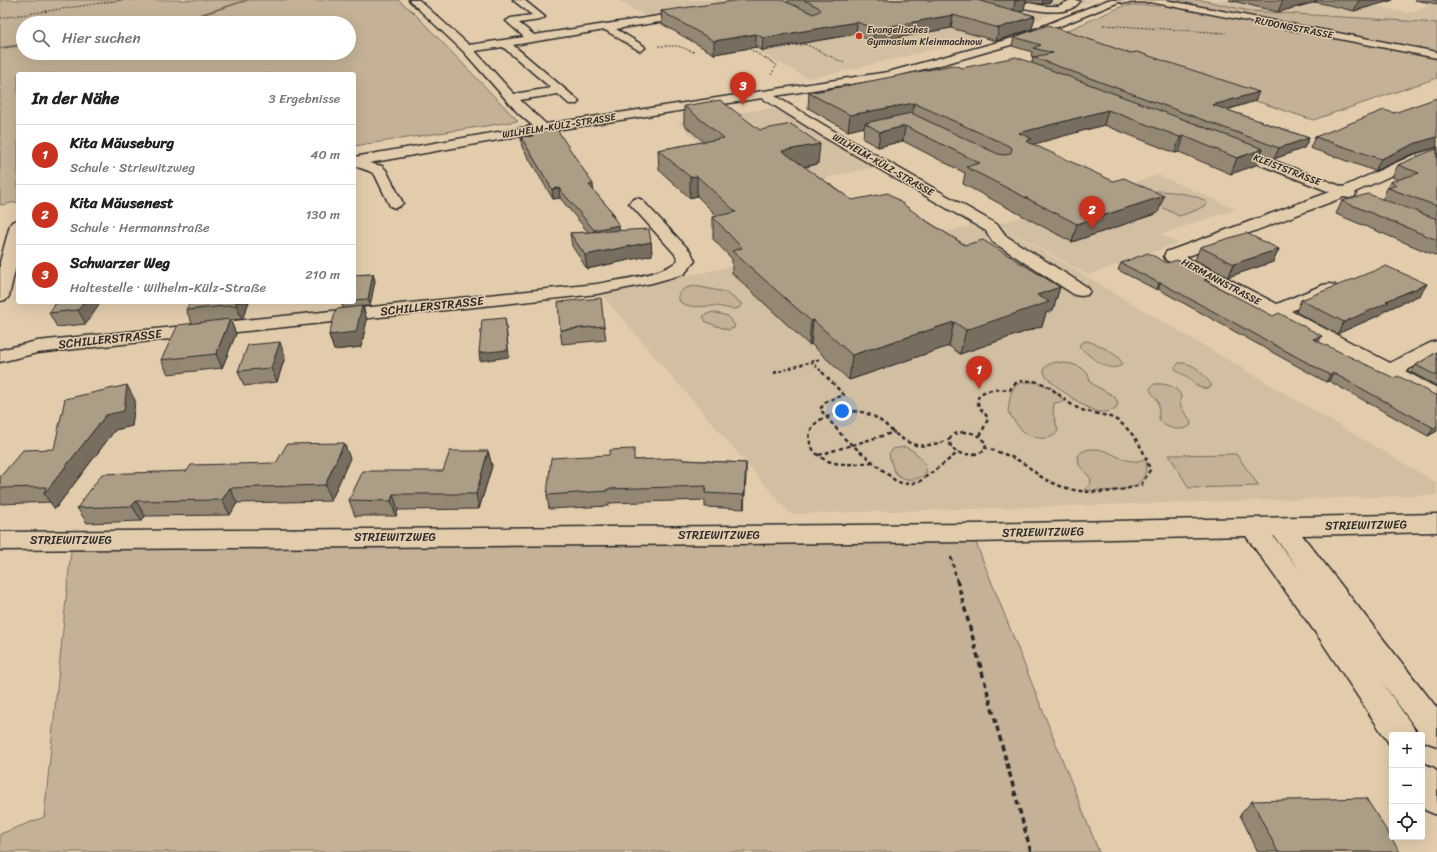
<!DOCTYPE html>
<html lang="de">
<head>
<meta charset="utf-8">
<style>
	:root { --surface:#fff; --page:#f2f2f2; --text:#202124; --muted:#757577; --line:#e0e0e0; --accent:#c8321e }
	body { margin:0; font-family:Sriracha,sans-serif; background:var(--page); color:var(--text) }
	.controls { position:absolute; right:12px; bottom:12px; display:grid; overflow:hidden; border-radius:4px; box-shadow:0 4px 16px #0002 }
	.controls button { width:36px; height:36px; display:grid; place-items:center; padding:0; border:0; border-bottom:1px solid var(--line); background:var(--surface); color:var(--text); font:20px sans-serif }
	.you { position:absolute; left:842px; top:411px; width:14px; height:14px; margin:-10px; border:3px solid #fff; border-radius:50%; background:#1a73e8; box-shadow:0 0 0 6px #1a73e833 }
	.badge { display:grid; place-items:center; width:26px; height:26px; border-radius:50%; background:var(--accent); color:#fff; font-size:13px; font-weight:700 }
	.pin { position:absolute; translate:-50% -33px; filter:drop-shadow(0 1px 2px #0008) }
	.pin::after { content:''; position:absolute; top:21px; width:14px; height:12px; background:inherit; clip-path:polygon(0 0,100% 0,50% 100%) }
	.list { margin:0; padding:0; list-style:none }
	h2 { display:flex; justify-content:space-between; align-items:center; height:52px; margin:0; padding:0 16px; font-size:17px }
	h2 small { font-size:13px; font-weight:400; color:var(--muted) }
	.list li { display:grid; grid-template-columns:26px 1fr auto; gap:12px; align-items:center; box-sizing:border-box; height:60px; padding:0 16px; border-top:1px solid var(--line) }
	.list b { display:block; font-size:15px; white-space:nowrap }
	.list p { margin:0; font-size:13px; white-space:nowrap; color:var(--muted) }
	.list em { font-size:13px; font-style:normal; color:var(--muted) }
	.icon { flex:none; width:22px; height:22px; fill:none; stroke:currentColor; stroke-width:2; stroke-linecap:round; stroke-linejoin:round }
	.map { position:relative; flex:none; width:1437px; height:852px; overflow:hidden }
	.search { position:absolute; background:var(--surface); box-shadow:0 4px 16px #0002; left:16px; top:16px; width:340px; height:44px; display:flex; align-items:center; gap:10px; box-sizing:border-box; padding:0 14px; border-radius:22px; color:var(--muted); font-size:15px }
	.panel { position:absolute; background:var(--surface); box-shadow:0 4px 16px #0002; left:16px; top:72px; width:340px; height:232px; border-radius:4px }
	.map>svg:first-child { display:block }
	.built { fill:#d2bea1 }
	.green { fill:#c4b197; stroke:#786e61; fill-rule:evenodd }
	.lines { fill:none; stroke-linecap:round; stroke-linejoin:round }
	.stream { fill:#6c6459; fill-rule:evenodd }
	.minor-casing { stroke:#2b2b2b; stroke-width:3 }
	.major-casing { stroke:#2b2b2b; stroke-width:3 }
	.path-far3 { stroke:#2b2b2b; stroke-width:1; stroke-dasharray:2 1.5; stroke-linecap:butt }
	.path-far2 { stroke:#2b2b2b; stroke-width:2; stroke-dasharray:3 2.5; stroke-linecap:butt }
	.path-far1 { stroke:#2b2b2b; stroke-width:2.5; stroke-dasharray:4 3; stroke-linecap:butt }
	.path { stroke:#2b2b2b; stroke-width:3.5; stroke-dasharray:5.5 4; stroke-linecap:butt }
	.minor { fill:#e2ccac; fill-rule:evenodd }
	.major { fill:#e2ccac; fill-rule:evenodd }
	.wall { fill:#948773; stroke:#2b2b2b }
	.shaded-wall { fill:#786e5e; stroke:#2b2b2b }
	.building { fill:#ac9d86; stroke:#2b2b2b }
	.poi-dot { fill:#c8321e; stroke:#e2ccac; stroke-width:1.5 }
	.labels { text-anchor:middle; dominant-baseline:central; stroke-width:3; stroke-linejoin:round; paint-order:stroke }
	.far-street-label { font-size:10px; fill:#2b2b2b; stroke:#e2ccac }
	.far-poi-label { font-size:10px; fill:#2b2b2b; stroke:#e2ccac; text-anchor:start }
	.street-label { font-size:12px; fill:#2b2b2b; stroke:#e2ccac }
</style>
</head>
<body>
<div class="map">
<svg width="1437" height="852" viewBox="0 0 1437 852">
	<rect width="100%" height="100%" fill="#e2ccac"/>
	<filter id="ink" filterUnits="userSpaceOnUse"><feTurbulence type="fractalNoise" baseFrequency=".025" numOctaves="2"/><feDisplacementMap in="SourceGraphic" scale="8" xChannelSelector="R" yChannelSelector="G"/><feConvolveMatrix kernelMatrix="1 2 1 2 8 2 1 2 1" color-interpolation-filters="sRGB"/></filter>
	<g filter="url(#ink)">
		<g class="built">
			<path d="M 618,0 L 1094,0 L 1004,31 L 970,41 L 836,73 L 807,78 L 692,14 L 650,19 Z"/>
			<path d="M 1201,0 L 1350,0 L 1407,13 L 1437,3 L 1437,23 L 1250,11 Z"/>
			<path d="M 771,108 L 788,116 L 875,167 L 739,197 L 712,155 L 678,122 Z"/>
			<path d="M 1158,175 L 1236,209 L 1161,234 L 1178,243 L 1088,275 L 998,224 Z"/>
			<path d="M 990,220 L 1437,483 L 1437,495 L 790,514 L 601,294 L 803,251 L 822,267 Z"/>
		</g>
		<g class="green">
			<path d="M 0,0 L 398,0 L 412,11 L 518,121 L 354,146 L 354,74 L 18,74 L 18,202 L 0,205 ZM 23,23 L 349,23 L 349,53 L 23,53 Z"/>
			<path d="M 1169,0 L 1201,0 L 1250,11 L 1437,23 L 1437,78 L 1313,120 L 1057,35 L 1123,6 L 1146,5 L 1159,6 Z"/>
			<path d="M 1152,191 C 1167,191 1194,193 1207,202 L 1206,205 L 1194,211 L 1179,216 L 1156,204 Z"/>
			<path d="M 695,286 L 725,292 L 741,303 L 741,305 L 739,308 C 730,311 724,306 714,306 C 702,306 691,309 680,302 L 678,297 C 679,289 688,287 695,286 Z"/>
			<path d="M 712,312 L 728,316 L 735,326 L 734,328 L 728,330 L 706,322 L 703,316 Z"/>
			<path d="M 1086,341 C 1095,342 1123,356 1122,365 C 1107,374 1091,356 1080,348 L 1079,346 L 1081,343 Z"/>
			<path d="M 1057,362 L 1072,364 L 1082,368 L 1088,374 L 1090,381 L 1092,384 L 1114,396 L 1118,403 L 1116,409 C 1109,412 1102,413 1095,411 C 1086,408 1045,381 1044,372 C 1043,365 1052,363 1057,362 Z"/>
			<path d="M 1179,363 C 1195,362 1202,374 1211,384 L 1211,387 C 1200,392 1194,382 1186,376 C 1181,373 1176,373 1175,367 Z"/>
			<path d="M 1034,382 C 1046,384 1059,389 1063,402 L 1054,403 L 1053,413 L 1058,431 C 1051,442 1033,439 1024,432 C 1017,427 1013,418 1008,412 C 1011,392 1009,381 1034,382 Z"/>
			<path d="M 1154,384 C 1164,383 1178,386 1181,396 C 1177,407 1186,413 1191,421 L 1190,426 C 1182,432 1163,429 1159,418 C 1158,413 1160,407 1158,402 C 1156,396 1151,395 1150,388 Z"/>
			<path d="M 904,447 C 914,449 928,462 926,473 C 919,481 902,482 895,472 C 892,467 890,459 889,454 L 893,449 Z"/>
			<path d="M 1097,449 C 1114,451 1128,468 1146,458 C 1151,496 1110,491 1084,490 L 1090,485 L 1091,479 L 1079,465 L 1078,456 C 1083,449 1089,449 1097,449 Z"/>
			<path d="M 1236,454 L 1259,486 L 1189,488 L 1169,455 Z"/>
			<path d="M 972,533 L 1099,852 L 0,852 L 0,834 L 44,817 L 72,540 Z"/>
		</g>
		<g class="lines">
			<g class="stream">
				<path d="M 245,0 L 250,0 L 197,17 L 155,23 L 146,23 L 197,15 Z"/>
				<path d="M 23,44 L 23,46 L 0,49 L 0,47 Z"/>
			</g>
			<g class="minor-casing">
				<g id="minor">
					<path d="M 409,0 L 419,0 L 469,45 L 524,37 L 506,21 L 511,18 L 532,15 L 513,0 L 524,0 L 545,17 L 540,20 L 519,23 L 534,35 L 691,11 L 694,12 L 696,14 L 694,16 L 691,17 L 616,29 L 644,46 L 645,48 L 640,51 L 605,30 L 513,45 L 579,101 L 577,104 L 569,104 L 558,94 L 520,100 L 546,124 L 888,72 L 1013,38 L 1108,0 L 1121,0 L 1119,2 L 1021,42 L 948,63 L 888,78 L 775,96 L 834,131 L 998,225 L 1006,236 L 1087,287 L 1090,291 L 1087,295 L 1081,296 L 1075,295 L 993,242 L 986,231 L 824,137 L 762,98 L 543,132 L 369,163 L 382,166 L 386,170 L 403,203 L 400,206 L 395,208 L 390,206 L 375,175 C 369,169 359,169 354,165 L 354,157 L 533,126 L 518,113 L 463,51 ZM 503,47 L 551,88 L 514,94 L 475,51 Z"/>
					<path d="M 997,0 L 1015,0 L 1044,6 L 1058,6 L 1071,0 L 1080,1 C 1068,22 1017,6 999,2 Z"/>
					<path d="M 1230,144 L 1343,187 L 1411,156 L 1437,148 L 1437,157 L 1421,162 L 1355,192 L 1356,194 L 1354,197 L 1349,198 L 1344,197 L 1186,257 L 1277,304 L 1323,285 L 1329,284 L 1335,285 L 1338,289 L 1335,293 L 1291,311 L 1390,363 L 1430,343 L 1437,341 L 1437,355 L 1405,371 L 1437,388 L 1437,402 L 1430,401 L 1166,260 L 1164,256 L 1166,252 L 1330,192 L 1225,151 L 1223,148 L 1225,145 Z"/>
					<path d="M 637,198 L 642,200 L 691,252 L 695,261 L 684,274 L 652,283 L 597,294 L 37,353 L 0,362 L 0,350 L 37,341 L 597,284 C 620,279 662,276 678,260 L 675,254 L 629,203 L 632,200 Z"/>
					<path d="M 18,220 L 18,258 L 9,296 L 6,300 L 0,301 L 0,262 L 10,225 L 12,222 Z"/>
					<path d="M 1437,514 L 1437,532 L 1302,535 L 1437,708 L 1437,746 L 1426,742 L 1381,681 L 1412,725 L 1417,735 L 1392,735 L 1392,746 L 1390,745 L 1320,639 L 1246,536 L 972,542 L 0,550 L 0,532 L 972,524 ZM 1273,536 L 1274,536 L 1300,571 Z"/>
					<path d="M 1422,763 L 1434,768 L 1437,772 L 1437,815 L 1425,810 L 1422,806 Z"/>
				</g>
			</g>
			<g class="major-casing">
				<path id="major" d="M 1117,0 L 1165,0 L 1437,52 L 1437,58 L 1150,2 L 1122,3 Z"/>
			</g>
			<g class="path-far3">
				<path d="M 0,18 L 122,0"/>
				<path d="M 1103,25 L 1226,33"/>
				<path d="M 805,44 L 844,63"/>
				<path d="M 658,46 L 678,46 L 694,52"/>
				<path d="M 752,46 L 763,51 L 806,44"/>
				<path d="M 746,47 L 777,65 L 771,75"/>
			</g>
			<g class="path-far2">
				<path d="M 811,361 L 823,373"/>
				<path d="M 774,373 L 820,359"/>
			</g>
			<g class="path-far1">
				<path d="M 822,372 L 844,395 L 827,401 L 820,409 L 845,439 L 897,482 L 908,484 L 919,482 L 959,452"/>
				<path d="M 774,373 L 777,372"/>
				<path d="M 963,432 C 973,432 980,435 986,444 L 984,451 C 973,457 947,456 950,438 L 954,434 Z"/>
				<path d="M 980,436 L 988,419 C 986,413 981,411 979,406 C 971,388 1000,389 1010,390 C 1013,384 1018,381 1024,381 C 1052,379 1058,400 1080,409 C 1094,415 1110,413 1122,424 C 1136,436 1145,452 1150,470 L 1141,485 C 1106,495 1075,496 1043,478 C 1036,474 1030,467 1023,463 C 1012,456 998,452 986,448"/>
				<path d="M 819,455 L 895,432"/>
				<path d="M 873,462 C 858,464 842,466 828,461 C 807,453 801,428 824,418 C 850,408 868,408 888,427 C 896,435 905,442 916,445 C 927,447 938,443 949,440"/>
				<path d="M 951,557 L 957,581"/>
			</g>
			<path class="path" d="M 957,580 L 1031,852"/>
			<use href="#minor" class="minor"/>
			<use href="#major" class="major"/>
		</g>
		<g class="wall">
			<path d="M 788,0 L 1051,0 L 1051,2 L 1042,4 L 1025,2 L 1024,10 L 1018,11 L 1035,16 L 1032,29 L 996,41 L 951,28 L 873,42 L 856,34 L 762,50 L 756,47 L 714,54 L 662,24 L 661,11 L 788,3 Z"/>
			<path d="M 1229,0 L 1393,0 L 1354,11 L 1316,2 L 1278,12 Z"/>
			<path d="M 1415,0 L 1437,0 L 1437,4 Z"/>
			<path d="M 1014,37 L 1255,101 L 1227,110 L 1309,138 L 1304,148 L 1274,159 L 1261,154 L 1256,165 L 1231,174 L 1179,152 L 1175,153 L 1104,125 L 1033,144 L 1158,213 L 1072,242 L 963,184 L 965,173 L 903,141 L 878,147 L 863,139 L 864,127 L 848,131 L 808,108 L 809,93 L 962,68 L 1032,63 L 1033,57 L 1034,57 L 1031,56 L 1032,52 L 1012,46 Z"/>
			<path d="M 684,106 L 760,130 L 818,164 L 804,167 L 852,200 L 925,220 L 965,245 L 1060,287 L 1053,310 L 1046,313 L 1042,326 L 960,354 L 949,346 L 849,380 L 811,344 L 809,345 L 732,273 L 732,259 L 713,239 L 713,217 L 717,216 L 697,196 L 690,198 L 659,170 L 658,150 L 704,142 L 684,125 Z"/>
			<path d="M 1394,113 L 1410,155 L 1375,171 L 1310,148 L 1315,137 Z"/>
			<path d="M 531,132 L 594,191 L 613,213 L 614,219 L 619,231 L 651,242 L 652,255 L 587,269 L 572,246 L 570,233 L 588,232 L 560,198 L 553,199 L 522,147 L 521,137 L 532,136 Z"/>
			<path d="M 1437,149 L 1437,256 L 1336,214 L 1342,201 L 1382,199 L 1385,195 L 1384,195 L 1390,182 L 1399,180 L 1392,177 L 1398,165 Z"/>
			<path d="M 1200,247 L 1279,249 L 1273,262 L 1228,277 L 1195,260 Z"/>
			<path d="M 1121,263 L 1209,282 L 1318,342 L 1437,431 L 1428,436 L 1329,381 L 1326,382 L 1158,289 L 1157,290 L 1118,270 Z"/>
			<path d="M 373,274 L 375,281 L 370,306 L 363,306 L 367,320 L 361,347 L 334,350 L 329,335 L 343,308 L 341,302 L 354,302 L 354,275 Z"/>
			<path d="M 1427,284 L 1420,295 L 1384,311 L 1382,314 L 1337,334 L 1296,312 L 1301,300 Z"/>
			<path d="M 57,302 L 101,302 L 86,324 L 57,327 L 49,313 Z"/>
			<path d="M 249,302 L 242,319 L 230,320 L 236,334 L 222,368 L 168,374 L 161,360 L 192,323 L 186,310 Z"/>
			<path d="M 604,326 L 606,340 L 562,344 L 560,330 Z"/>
			<path d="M 1437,352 L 1437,386 L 1411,372 L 1416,365 Z"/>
			<path d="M 285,357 L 277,382 L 244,386 L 238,371 Z"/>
			<path d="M 135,400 L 132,426 L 115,430 L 55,509 L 50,502 L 1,504 L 0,502 L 0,477 L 54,449 Z"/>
			<path d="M 488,451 L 492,466 L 479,509 L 398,510 L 396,516 L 355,516 L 349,500 L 443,471 Z"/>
			<path d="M 350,458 L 331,501 L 237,503 L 230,515 L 145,516 L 142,521 L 87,523 L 77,508 L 187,471 Z"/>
			<path d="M 635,460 L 683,460 L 746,463 L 744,509 L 705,507 L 705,500 L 609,503 L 609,506 L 549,509 L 547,495 Z"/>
			<path d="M 1252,801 L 1400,852 L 1258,852 L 1240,815 Z"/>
		</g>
		<g class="shaded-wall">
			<path d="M 1019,0 L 1026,0 L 1024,10 L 1013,13 L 1015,1 Z"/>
			<path d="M 1043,0 L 1051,0 L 1051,2 L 1042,4 Z"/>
			<path d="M 1283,0 L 1317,0 L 1316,2 L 1278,12 Z"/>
			<path d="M 1359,0 L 1393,0 L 1354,11 Z"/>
			<path d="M 953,15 L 951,28 L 873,42 L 874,29 Z"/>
			<path d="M 1035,16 L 1032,29 L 996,41 L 999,28 Z"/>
			<path d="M 857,22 L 856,34 L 762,50 L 763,38 Z"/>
			<path d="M 756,34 L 756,47 L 714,54 L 714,41 Z"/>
			<path d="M 1259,92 L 1255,101 L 1209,115 L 1213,105 Z"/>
			<path d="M 914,103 L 912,118 L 865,123 L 864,127 L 848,131 L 850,115 Z"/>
			<path d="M 1108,110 L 1104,125 L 1031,145 L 1029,155 L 1019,133 Z"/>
			<path d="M 905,126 L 903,141 L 878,147 L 880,132 Z"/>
			<path d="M 1184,136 L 1179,152 L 1175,153 L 1180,137 Z"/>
			<path d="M 1437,137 L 1437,147 L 1410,155 L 1375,171 L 1381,159 L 1416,143 Z"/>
			<path d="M 1309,138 L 1304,148 L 1274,159 L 1279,148 Z"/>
			<path d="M 820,144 L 818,164 L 781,171 L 782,151 Z"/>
			<path d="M 1263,149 L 1256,165 L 1231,174 L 1237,158 Z"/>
			<path d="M 697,176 L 697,196 L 690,198 L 690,177 Z"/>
			<path d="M 593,184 L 594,195 L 589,185 Z"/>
			<path d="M 559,188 L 560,198 L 553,199 L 552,189 Z"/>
			<path d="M 1164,196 L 1158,213 L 1072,242 L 1077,224 Z"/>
			<path d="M 610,213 L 613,213 L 614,223 Z"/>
			<path d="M 619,225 L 620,236 L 595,241 L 594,230 Z"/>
			<path d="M 651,242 L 652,255 L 587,269 L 585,255 Z"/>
			<path d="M 1279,249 L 1273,262 L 1228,277 L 1234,264 Z"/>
			<path d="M 373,274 L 375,281 L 370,306 L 368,299 Z"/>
			<path d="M 1211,277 L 1208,284 L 1204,280 Z"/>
			<path d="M 1159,283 L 1161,283 L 1158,289 L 1157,290 Z"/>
			<path d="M 1427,284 L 1420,295 L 1384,311 L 1382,314 L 1337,334 L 1344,322 L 1386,301 Z"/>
			<path d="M 1060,287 L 1053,310 L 1046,313 L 1042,326 L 960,354 L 966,330 L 1037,295 Z"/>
			<path d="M 84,302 L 101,302 L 86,324 L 78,310 Z"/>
			<path d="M 237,302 L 249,302 L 242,319 L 236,305 Z"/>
			<path d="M 362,306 L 367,320 L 361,347 L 334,350 L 329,335 Z"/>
			<path d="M 505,318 L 506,325 L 509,357 L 480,361 L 479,353 Z"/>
			<path d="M 230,319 L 236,334 L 222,368 L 216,354 Z"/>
			<path d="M 813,320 L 811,344 L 809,345 L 811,321 Z"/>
			<path d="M 954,322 L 949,346 L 849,380 L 852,355 Z"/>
			<path d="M 1322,336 L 1318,343 L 1313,339 Z"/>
			<path d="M 280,342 L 285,357 L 277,382 L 271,368 Z"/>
			<path d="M 1333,373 L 1329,381 L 1326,382 L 1330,375 Z"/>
			<path d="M 127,385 L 135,400 L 132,426 L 115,430 L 55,509 L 44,494 L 106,415 Z"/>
			<path d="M 1437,426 L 1437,431 L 1428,436 L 1434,428 Z"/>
			<path d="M 344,443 L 350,458 L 331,501 L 325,485 Z"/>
			<path d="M 488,451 L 492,466 L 479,509 L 476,494 Z"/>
			<path d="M 746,463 L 746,477 L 744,509 L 744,495 Z"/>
			<path d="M 230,488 L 237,503 L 230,515 L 222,500 Z"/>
			<path d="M 393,494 L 398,510 L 396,516 L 391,501 Z"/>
			<path d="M 136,501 L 145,516 L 142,521 L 132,506 Z"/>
		</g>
		<g class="building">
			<path d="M 741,0 L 782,0 L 814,14 L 821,10 L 818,7 L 804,0 L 977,0 L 999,6 L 998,6 L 1035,16 L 999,28 L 953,15 L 874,29 L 857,22 L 763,38 L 756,34 L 714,41 L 661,11 Z"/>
			<path d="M 1048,25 L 1129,53 L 1137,52 L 1259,92 L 1213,105 L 1309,138 L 1279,148 L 1033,57 L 1053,53 L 1033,48 L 1041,45 L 1014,37 Z"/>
			<path d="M 1016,57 L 1263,149 L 1237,158 L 1184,136 L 1180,137 L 1108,110 L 1019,133 L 1032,139 L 1026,141 L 1113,181 L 1124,178 L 1164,196 L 1077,224 L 966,167 L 980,163 L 905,126 L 880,132 L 865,123 L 911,113 L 998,154 L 1004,155 L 1010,154 L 1012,149 L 1009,146 L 914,103 L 850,115 L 809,93 L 953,65 L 962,68 Z"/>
			<path d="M 1437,98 L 1437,137 L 1416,143 L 1381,159 L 1315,137 L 1384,110 L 1394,113 Z"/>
			<path d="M 720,100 L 760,130 L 791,124 L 820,144 L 782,151 L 852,200 L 888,193 L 925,220 L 965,245 L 983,240 L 1060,287 L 1037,295 L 1049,302 L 966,330 L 954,322 L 852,355 L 813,320 L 811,321 L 732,251 L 742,248 L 713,217 L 736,212 L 697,176 L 690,177 L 658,150 L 724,138 L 684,106 Z"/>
			<path d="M 556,128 L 593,184 L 589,185 L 613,213 L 610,213 L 619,225 L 594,230 L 559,188 L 552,189 L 521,137 L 533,136 L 531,132 Z"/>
			<path d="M 1437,149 L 1437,206 L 1388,188 L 1397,185 L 1390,182 L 1419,173 L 1398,165 L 1428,152 Z"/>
			<path d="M 1368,194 L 1437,219 L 1437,240 L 1342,201 Z"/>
			<path d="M 649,229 L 651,242 L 585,255 L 570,233 Z"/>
			<path d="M 1246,233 L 1279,249 L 1234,264 L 1200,247 Z"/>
			<path d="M 1148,253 L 1167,263 L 1177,260 L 1211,277 L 1204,280 L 1273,316 L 1279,313 L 1322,336 L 1313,339 L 1394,378 L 1398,376 L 1435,395 L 1437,395 L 1437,426 L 1434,428 L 1333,373 L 1330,375 L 1161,283 L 1159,283 L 1121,263 Z"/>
			<path d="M 1386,266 L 1427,284 L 1386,301 L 1389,302 L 1344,322 L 1301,300 Z"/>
			<path d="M 373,274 L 368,299 L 354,300 L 354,275 Z"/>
			<path d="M 601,298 L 604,326 L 560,330 L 558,302 Z"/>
			<path d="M 57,302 L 84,302 L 78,310 L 49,313 Z"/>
			<path d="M 190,302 L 237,302 L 236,305 L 186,310 Z"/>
			<path d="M 362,306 L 356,332 L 329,335 L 336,309 Z"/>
			<path d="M 505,318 L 508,350 L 479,353 L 482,320 Z"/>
			<path d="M 230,319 L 216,354 L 161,360 L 178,325 Z"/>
			<path d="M 280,342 L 271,368 L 238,371 L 248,345 Z"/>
			<path d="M 1437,352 L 1437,376 L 1416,365 Z"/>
			<path d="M 127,385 L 124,411 L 106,415 L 44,494 L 46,487 L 0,488 L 0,477 L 23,450 L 54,449 L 65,399 Z"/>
			<path d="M 344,443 L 325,485 L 230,488 L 222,500 L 136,501 L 132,506 L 77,508 L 102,474 L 187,471 L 191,465 L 276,463 L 287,444 Z"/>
			<path d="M 634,449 L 634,460 L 682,458 L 683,460 L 746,463 L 744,495 L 705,493 L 706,486 L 607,489 L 607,491 L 547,495 L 551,458 L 609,455 L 610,450 Z"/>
			<path d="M 450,451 L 488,451 L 476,494 L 393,494 L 391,501 L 349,500 L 363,471 L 443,471 Z"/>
			<path d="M 1366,798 L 1400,852 L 1278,852 L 1252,801 Z"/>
		</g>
	</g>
	<circle class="poi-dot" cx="859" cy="36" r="4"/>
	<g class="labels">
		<g class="far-street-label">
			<text transform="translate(1294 28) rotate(11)">RUDONGSTRASSE</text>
			<text transform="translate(559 126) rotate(-9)">WILHELM-KÜLZ-STRASSE</text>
			<text transform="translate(883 165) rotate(30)">WILHELM-KÜLZ-STRASSE</text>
			<text transform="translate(1287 170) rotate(21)">KLEISTSTRASSE</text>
			<text transform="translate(1221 282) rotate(28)">HERMANNSTRASSE</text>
		</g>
		<g class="far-poi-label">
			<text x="867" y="30">Evangelisches<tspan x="867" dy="12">Gymnasium Kleinmachnow</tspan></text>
		</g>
		<g class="street-label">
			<text transform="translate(432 306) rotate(-6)">SCHILLERSTRASSE</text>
			<text transform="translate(110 339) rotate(-6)">SCHILLERSTRASSE</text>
			<text transform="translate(1366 525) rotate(-1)">STRIEWITZWEG</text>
			<text transform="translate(1043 532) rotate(-1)">STRIEWITZWEG</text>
			<text x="719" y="535">STRIEWITZWEG</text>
			<text x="395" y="537">STRIEWITZWEG</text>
			<text x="71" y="540">STRIEWITZWEG</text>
		</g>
	</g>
</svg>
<div class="controls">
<button>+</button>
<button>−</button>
<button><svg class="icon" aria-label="locate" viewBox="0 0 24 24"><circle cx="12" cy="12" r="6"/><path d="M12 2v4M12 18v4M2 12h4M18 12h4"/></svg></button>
</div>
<div class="you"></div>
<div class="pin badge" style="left:979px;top:389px">1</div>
<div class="pin badge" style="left:1092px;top:229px">2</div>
<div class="pin badge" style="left:743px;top:105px">3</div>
<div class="search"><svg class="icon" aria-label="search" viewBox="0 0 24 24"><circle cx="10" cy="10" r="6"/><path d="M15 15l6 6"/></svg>Hier suchen</div>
<section class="panel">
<h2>In der Nähe<small>3 Ergebnisse</small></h2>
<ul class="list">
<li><span class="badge">1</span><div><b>Kita Mäuseburg</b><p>Schule · Striewitzweg</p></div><em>40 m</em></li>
<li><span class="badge">2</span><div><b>Kita Mäusenest</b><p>Schule · Hermannstraße</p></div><em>130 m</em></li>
<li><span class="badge">3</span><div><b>Schwarzer Weg</b><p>Haltestelle · Wilhelm-Külz-Straße</p></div><em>210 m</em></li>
</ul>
</section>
</div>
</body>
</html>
